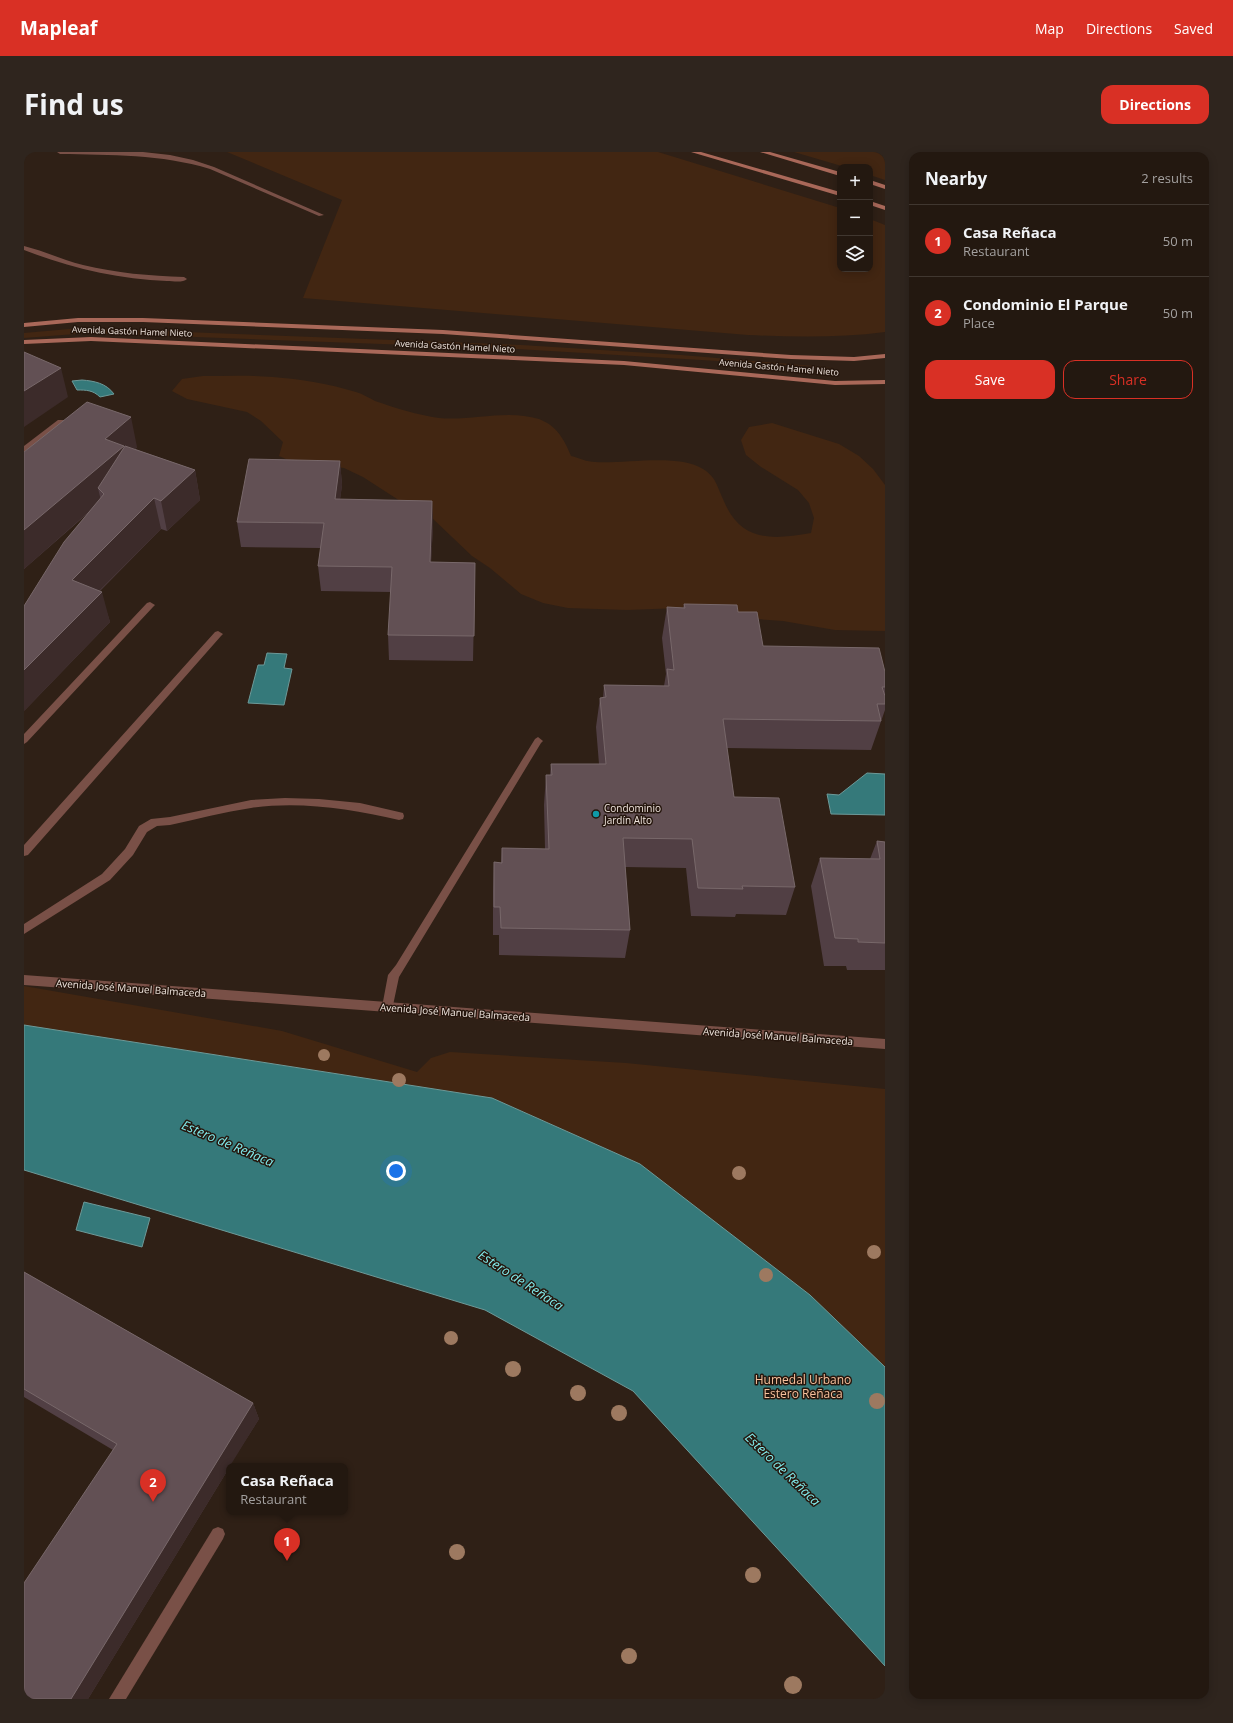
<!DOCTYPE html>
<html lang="en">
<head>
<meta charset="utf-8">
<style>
	:root { --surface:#231810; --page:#2f251e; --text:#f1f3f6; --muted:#a3a09f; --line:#403730; --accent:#d93025 }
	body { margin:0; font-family:"Open Sans",sans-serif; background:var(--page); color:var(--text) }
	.controls { position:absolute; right:12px; top:12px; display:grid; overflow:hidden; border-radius:8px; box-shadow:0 2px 10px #0003 }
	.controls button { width:36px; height:36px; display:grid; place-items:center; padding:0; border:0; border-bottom:1px solid var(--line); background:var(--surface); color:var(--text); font:20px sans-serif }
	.you { position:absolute; left:372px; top:1019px; width:14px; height:14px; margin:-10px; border:3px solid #fff; border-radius:50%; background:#1a73e8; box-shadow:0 0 0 6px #1a73e833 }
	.badge { display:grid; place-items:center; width:26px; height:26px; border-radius:50%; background:var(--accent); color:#fff; font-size:13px; font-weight:700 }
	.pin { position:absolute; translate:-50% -33px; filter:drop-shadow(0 1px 2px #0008) }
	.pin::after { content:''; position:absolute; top:21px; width:14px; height:12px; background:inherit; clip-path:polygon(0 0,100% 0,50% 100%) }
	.popup { position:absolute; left:202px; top:1311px; width:122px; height:52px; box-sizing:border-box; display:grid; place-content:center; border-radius:8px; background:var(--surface); filter:drop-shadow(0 1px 3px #0005); font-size:13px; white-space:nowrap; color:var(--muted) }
	.popup b { font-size:15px; color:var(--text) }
	.popup::after { content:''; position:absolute; left:50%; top:100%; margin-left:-8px; border:8px solid transparent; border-top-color:var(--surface) }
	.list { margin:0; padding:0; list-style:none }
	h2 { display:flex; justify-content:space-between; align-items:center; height:52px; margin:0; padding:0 16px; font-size:17px }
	h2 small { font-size:13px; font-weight:400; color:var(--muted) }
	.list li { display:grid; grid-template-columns:26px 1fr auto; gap:12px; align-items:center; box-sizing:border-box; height:72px; padding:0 16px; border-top:1px solid var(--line) }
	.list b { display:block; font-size:15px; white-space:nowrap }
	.list p { margin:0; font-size:13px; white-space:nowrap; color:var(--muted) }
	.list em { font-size:13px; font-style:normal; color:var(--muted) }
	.actions { display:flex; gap:8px; padding:12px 16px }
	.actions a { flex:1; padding:9px 0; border:1px solid var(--accent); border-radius:12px; text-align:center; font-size:14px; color:var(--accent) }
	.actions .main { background:var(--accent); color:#fff }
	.icon { flex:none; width:22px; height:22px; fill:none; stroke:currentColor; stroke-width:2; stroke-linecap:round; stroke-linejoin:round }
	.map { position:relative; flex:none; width:861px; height:1547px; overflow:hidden; border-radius:12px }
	header { display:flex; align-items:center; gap:24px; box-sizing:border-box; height:56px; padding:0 20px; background:var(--accent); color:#fff }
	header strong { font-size:19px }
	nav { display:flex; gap:22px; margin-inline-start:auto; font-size:14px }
	.intro { display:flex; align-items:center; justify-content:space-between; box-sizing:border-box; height:96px; padding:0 24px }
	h1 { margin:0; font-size:28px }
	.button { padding:10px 18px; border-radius:12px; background:var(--accent); color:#fff; font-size:14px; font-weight:700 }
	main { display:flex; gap:24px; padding:0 24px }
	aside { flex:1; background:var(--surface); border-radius:12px; box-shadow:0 2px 10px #0003 }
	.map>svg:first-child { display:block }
	.green { fill:#422612; fill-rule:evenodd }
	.water { fill:#35797a; stroke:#6d9998 }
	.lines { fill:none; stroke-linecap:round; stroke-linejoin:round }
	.service { fill:#795047; fill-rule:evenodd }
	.tertiary { fill:#795047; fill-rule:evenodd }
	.secondary { fill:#a96859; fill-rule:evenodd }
	.tree { fill:#9d7960 }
	.wall { fill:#513f44 }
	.shaded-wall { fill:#3c2b2a }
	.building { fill:#625054; stroke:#78686a }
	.culture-dot { fill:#0f9aa8; stroke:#25160d; stroke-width:1.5 }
	.labels { text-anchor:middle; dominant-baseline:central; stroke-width:3; stroke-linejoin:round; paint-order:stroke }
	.far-street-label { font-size:9px; fill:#f0e5de; stroke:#25160d }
	.poi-label { font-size:10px; fill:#f0e5de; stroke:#25160d; text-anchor:start }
	.street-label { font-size:10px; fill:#f0e5de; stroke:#25160d }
	.near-park-label { font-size:12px; fill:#f7c19d; stroke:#25160d }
	.near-water-label { font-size:13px; font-style:italic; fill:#81ebec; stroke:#25160d }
</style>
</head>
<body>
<header>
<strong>Mapleaf</strong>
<nav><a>Map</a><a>Directions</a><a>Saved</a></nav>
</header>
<div class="intro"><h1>Find us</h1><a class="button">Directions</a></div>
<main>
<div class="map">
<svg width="861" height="1547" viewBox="0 0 861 1547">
	<rect width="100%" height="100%" fill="#2f2016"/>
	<g class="green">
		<path d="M 203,0 L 634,0 L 816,56 L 816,117 L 846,117 L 846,67 L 861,73 L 861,180 C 815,186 770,185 724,183 L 279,146 L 318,48 Z"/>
		<path d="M 770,0 L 861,0 L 861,28 L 846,23 L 846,15 L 821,15 Z"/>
		<path d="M 57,176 L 497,193 L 657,203 L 813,216 L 493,197 L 64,181 L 0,186 L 0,181 Z"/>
		<path d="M 179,224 C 202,224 226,223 249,225 C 276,227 306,232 332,240 C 339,242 345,246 351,249 C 371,256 394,263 415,266 C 448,269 483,257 515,267 C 533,274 540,287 547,304 C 555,306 563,310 571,310 C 601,312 655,301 679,317 C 692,325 693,334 699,347 C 716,390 747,388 787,381 L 790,366 L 785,351 L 774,338 L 737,315 L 722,303 L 717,288 L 725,275 L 748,271 L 815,292 L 835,304 L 849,317 L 861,333 L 861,479 L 811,478 L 759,469 L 733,467 L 656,456 L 603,458 L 544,456 L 519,451 L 497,442 L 466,416 L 448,404 L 407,365 L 387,356 L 339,325 L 320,316 L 298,313 L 273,312 L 255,304 L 259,290 L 237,269 L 223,260 L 163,247 L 148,239 L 158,227 Z"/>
		<path d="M 0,834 L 258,879 L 393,920 L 407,906 L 426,900 L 602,911 L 861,937 L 861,1442 L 613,1190 L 0,976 ZM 447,943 L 468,946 L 616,1012 Z"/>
	</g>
	<g class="water">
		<path d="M 58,228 C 70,229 82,231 90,242 L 76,245 C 69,238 62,238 53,238 L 48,229 Z"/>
		<path d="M 243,501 L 263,502 L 260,516 L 268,517 L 260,553 L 224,551 L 234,513 L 240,513 Z"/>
		<path d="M 843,621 L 861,622 L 861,663 L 807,662 L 803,642 L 815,643 Z"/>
		<path d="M 0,873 L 468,946 L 616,1012 L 786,1143 L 861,1215 L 861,1514 L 609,1239 L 461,1158 L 0,1018 Z"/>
		<path d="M 60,1050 L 126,1066 L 118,1095 L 52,1078 Z"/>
	</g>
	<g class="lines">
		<g class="service">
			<path d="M 33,0 L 119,0 L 146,3 L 169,8 L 190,15 L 300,63 L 295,64 L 186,17 C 137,2 87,3 36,2 Z"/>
			<path d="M 0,94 C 20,99 39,108 59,113 C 92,121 126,124 160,125 L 163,127 C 159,131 149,129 143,129 C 94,127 46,116 0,98 Z"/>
			<path d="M 34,268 L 40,268 L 41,270 L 0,300 L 0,294 Z"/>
			<path d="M 126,450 L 131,453 L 129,455 L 3,590 L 0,592 L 0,582 L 123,451 Z"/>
			<path d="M 194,479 L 199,482 L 197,484 L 4,703 L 0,704 L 0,693 L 191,480 Z"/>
			<path d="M 514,585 L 519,589 L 517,591 L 375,825 L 368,858 L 364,860 L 360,858 L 358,855 L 364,823 L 372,813 L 511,587 Z"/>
			<path d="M 261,646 L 295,647 L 336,651 L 375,660 L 379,661 L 380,664 L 379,667 L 375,668 C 327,657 276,649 227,656 C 200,660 173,667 146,673 L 133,674 L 123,680 L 109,703 L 86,728 L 0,782 L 0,772 L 78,722 L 101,697 L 115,674 L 127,667 L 146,665 L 227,648 Z"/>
			<path d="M 194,1375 L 199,1377 L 201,1382 L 199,1387 L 102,1547 L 85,1547 L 189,1377 Z"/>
		</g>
		<path class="tertiary" d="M 0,823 L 861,887 L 861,897 L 0,833 Z"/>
		<g class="secondary">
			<path d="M 667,0 L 677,0 L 816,40 L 816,44 Z"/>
			<path d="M 736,0 L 746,0 L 816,20 L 816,24 Z"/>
			<path d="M 846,28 L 861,33 L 861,37 L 846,32 Z"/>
			<path d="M 846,49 L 861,54 L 861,58 L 846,53 Z"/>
			<path d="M 54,166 L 119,166 L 419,178 L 767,203 L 830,205 L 861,202 L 861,206 L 830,209 L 767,207 L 419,182 L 119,170 L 54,170 L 0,175 L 0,171 Z"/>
			<path d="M 67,185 L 600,209 L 811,229 L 861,228 L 861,232 L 811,233 L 600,213 L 67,189 L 0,192 L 0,188 Z"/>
		</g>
	</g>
	<g class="tree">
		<circle cx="300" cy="903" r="6"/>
		<circle cx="375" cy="928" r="7"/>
		<circle cx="715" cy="1021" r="7"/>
		<circle cx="850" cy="1100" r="7"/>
		<circle cx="742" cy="1123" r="7"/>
		<circle cx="427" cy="1186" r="7"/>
		<circle cx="489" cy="1217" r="8"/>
		<circle cx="554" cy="1241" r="8"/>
		<circle cx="853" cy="1249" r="8"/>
		<circle cx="595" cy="1261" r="8"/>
		<circle cx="433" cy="1400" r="8"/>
		<circle cx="729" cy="1423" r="8"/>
		<circle cx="605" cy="1504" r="8"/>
		<circle cx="769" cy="1533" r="9"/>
	</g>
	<g class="wall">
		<path d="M 113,295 L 111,297 L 171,318 L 176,348 L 143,379 L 137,377 L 76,439 L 86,470 L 0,559 L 63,362 L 0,417 L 0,300 Z"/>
		<path d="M 316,309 L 318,333 L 316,347 L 408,349 L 409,373 L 407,410 L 451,411 L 449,509 L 365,508 L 364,483 L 367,440 L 297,439 L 294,414 L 297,396 L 217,395 L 213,370 Z"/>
		<path d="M 660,452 L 714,460 L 739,494 L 861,520 L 861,558 L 847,598 L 703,596 L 710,645 L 771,735 L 762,763 L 712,762 L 711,765 L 667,764 L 662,716 L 601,715 L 606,778 L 601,806 L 475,803 L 475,783 L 469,783 L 469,739 L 470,710 L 477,711 L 478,696 L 521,697 L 520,653 L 522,623 L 526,623 L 527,612 L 575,612 L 572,575 L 576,546 L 579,546 L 580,533 L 640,534 L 642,522 L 638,486 L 643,455 L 659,456 Z"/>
		<path d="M 853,689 L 861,690 L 861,818 L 823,818 L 822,814 L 800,814 L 787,734 L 796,706 L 846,707 Z"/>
		<path d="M 0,1120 L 229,1251 L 235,1267 L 205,1314 L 205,1316 L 64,1547 L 0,1547 L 89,1298 L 0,1245 Z"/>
	</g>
	<g class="shaded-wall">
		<path d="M 37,216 L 44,245 L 0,275 L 0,239 Z"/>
		<path d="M 107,265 L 113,295 L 103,304 L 80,342 L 74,336 L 77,349 L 0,417 L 0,378 L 81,287 Z"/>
		<path d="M 316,309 L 318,333 L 313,372 L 311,347 Z"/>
		<path d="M 171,318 L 176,348 L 143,379 L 137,349 Z"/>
		<path d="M 130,346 L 137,377 L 56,458 L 48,428 Z"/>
		<path d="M 408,349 L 409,373 L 406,435 L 406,410 Z"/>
		<path d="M 78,440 L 86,470 L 0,559 L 0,518 Z"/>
		<path d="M 229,1251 L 235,1267 L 206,1314 L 205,1314 L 205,1316 L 64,1547 L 47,1547 Z"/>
	</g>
	<g class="building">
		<path d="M 0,200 L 37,216 L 0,239 Z"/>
		<path d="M 63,250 L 107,265 L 81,287 L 100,294 L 0,378 L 0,300 Z"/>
		<path d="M 101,294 L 171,318 L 137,349 L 130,346 L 48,428 L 78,440 L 0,518 L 0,454 L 40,390 L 80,342 L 74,336 Z"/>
		<path d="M 225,307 L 316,309 L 311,347 L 408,349 L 406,410 L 451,411 L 450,484 L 364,483 L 368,415 L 294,414 L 300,371 L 213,370 Z"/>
		<path d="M 660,452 L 713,453 L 714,460 L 733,460 L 739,494 L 855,496 L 861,520 L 861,535 L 858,535 L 861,544 L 861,552 L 853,552 L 857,569 L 699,567 L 710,645 L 755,646 L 771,735 L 718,734 L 719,737 L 674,736 L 668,687 L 599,686 L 606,778 L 477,776 L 476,755 L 470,755 L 470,710 L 478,711 L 478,696 L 525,697 L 522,623 L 528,623 L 527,612 L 582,612 L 576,546 L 582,545 L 580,533 L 645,534 L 643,517 L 650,518 L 643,455 L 661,456 Z"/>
		<path d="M 853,689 L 861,690 L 861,791 L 834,790 L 834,787 L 811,786 L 796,706 L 856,707 Z"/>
		<path d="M 0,1120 L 229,1251 L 47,1547 L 0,1547 L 0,1431 L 93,1292 L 0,1237 Z"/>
	</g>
	<circle class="culture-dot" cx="572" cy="662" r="4"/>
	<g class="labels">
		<g class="far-street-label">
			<text transform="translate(108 179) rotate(2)">Avenida Gastón Hamel Nieto</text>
			<text transform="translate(431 194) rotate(3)">Avenida Gastón Hamel Nieto</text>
			<text transform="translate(755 215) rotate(5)">Avenida Gastón Hamel Nieto</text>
		</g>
		<g class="poi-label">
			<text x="580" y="656">Condominio<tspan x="580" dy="12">Jardín Alto</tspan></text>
		</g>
		<g class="street-label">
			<text transform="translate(107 836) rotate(4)">Avenida José Manuel Balmaceda</text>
			<text transform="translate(431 860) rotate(4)">Avenida José Manuel Balmaceda</text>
			<text transform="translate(754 884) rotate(4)">Avenida José Manuel Balmaceda</text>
		</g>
		<g class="near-park-label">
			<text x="779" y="1227">Humedal Urbano<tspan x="779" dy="14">Estero Reñaca</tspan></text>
		</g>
		<g class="near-water-label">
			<text transform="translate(204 991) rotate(23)">Estero de Reñaca</text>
			<text transform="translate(497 1128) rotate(33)">Estero de Reñaca</text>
			<text transform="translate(759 1317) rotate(44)">Estero de Reñaca</text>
		</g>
	</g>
</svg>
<div class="controls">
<button>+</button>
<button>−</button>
<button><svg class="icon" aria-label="layers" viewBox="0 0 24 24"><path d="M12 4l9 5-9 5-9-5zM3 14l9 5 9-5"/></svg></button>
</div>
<div class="you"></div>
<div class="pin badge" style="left:263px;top:1409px">1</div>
<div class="popup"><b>Casa Reñaca</b>Restaurant</div>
<div class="pin badge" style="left:129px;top:1350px">2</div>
</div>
<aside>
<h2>Nearby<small>2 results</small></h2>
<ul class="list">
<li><span class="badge">1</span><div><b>Casa Reñaca</b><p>Restaurant</p></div><em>50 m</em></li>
<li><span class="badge">2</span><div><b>Condominio El Parque</b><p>Place</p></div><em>50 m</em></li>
</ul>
<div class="actions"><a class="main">Save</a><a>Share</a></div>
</aside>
</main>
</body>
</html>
